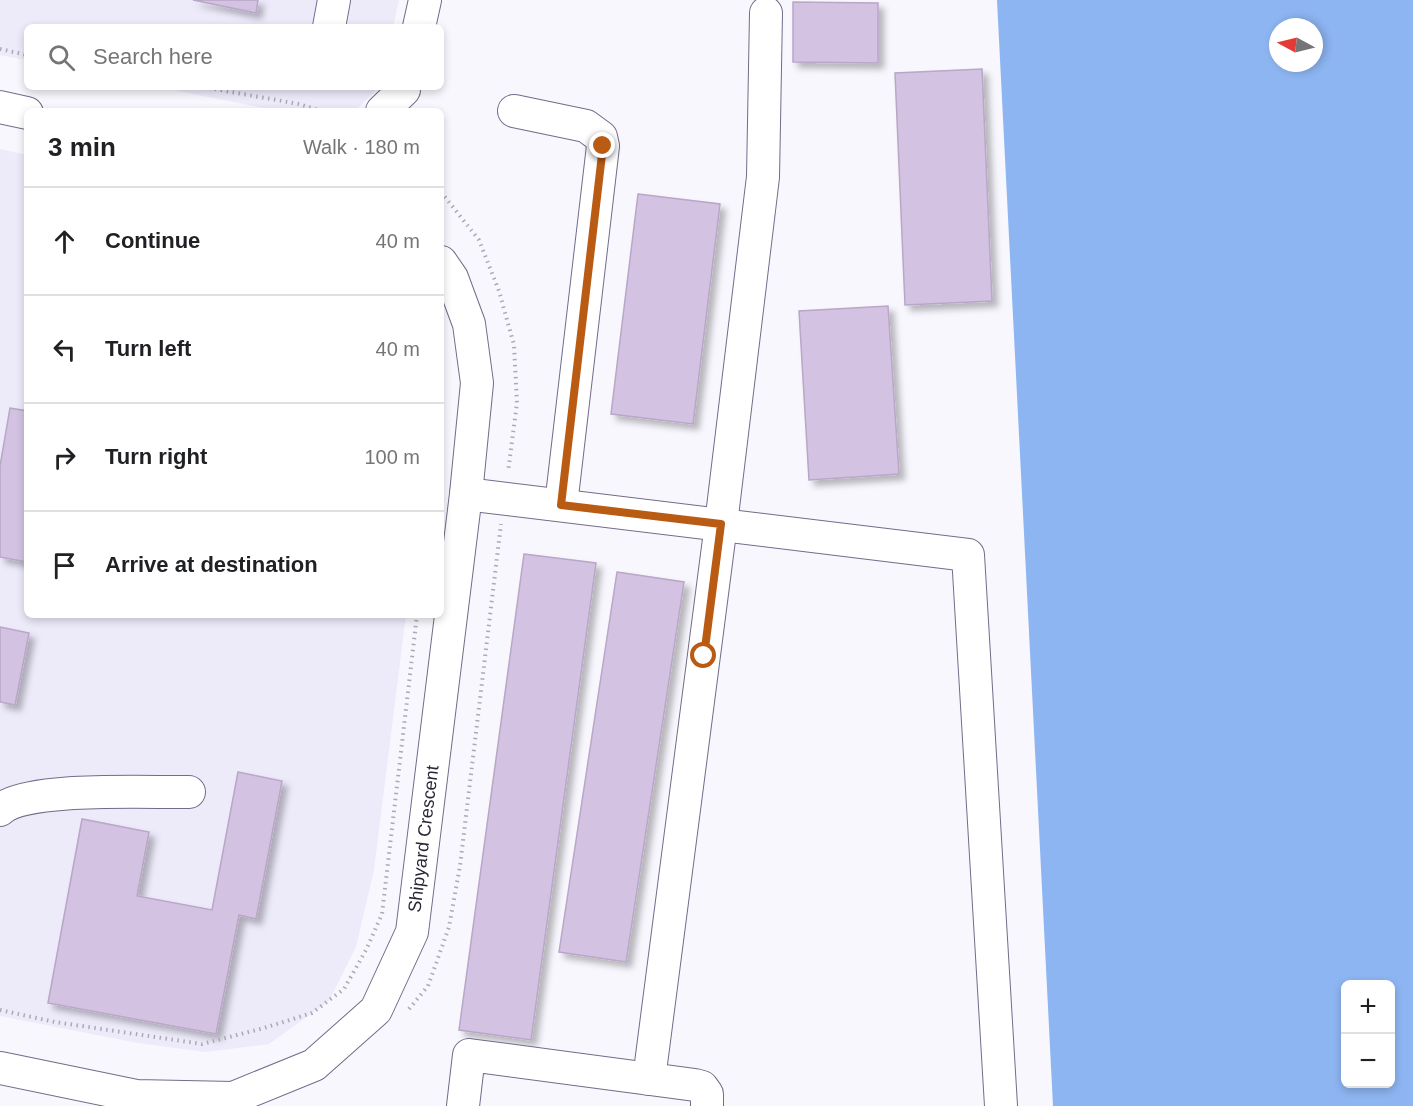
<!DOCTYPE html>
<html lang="en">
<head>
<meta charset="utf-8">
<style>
	:root { --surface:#fff; --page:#f2f2f2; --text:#202124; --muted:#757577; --line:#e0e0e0 }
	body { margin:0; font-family:Helvetica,sans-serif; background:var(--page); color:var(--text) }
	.controls { position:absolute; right:18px; bottom:18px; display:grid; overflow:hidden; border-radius:9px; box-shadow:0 3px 9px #0003 }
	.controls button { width:54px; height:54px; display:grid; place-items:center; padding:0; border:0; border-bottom:2px solid var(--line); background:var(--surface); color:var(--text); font:30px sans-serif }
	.compass { position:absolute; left:1269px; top:18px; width:54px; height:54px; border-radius:50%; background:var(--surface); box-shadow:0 3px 9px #0003; rotate:277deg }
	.stop { position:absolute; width:18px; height:18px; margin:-14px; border:4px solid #ba5b13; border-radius:50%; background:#fff }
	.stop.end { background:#ba5b13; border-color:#fff; box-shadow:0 2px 6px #0008 }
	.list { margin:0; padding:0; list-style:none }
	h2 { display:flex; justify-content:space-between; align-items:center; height:78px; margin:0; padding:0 24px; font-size:26px }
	h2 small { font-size:20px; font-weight:400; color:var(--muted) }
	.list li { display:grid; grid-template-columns:39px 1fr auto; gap:18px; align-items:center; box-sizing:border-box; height:108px; padding:0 24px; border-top:2px solid var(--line) }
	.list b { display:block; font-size:22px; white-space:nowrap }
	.list em { font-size:20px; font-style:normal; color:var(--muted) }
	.icon { flex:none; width:33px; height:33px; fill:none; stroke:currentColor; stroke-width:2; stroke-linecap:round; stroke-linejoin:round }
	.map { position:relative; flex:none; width:1413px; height:1106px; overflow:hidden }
	.search { position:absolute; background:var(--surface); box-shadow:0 3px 9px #0003; left:24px; top:24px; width:420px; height:66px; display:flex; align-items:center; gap:15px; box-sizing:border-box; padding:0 21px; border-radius:9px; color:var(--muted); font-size:22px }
	.panel { position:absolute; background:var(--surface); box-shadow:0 3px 9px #0003; left:24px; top:108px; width:420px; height:510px; border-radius:9px }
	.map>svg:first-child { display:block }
	.built { fill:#edeafa }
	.water { fill:#8db5f1; fill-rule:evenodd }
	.building { fill:#d4c2e2; stroke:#b8a7c6; stroke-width:1.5; filter:url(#shadow) }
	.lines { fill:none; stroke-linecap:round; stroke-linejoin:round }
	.minor-casing { stroke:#736b89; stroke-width:34 }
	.path { stroke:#abaab3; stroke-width:4; stroke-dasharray:1.5 4.5; stroke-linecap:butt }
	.minor { stroke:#fff; stroke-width:32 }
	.route { stroke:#ba5b13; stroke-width:8 }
	.labels { text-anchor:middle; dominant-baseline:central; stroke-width:4.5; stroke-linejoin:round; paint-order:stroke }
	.street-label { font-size:18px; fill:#2a2734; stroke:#fff }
</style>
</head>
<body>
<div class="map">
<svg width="1413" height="1106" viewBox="0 0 1413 1106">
	<defs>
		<filter id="shadow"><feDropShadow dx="5.5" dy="5.5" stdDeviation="3" flood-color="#0004"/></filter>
	</defs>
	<rect width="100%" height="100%" fill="#f8f7fe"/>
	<g class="built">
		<path d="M 0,0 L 399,0 L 393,27 L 27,27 L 27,60 L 0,55 Z"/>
		<path d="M 159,87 L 379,87 L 355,111 L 278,111 Z"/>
		<path d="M 0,149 L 27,155 L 27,615 L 406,615 L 374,870 L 356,947 L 329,1001 L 269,1044 L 205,1052 L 138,1043 L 0,1016 Z"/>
	</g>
	<path class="water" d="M 997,0 L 1413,0 L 1413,1106 L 1053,1106 ZM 1278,27 L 1314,27 L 1314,63 L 1278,63 ZM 1346,984 L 1390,984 L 1390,1084 L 1346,1084 Z"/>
	<g class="building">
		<path d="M 193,0 L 258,0 L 256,13 Z"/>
		<path d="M 793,2 L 878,3 L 878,63 L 793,62 Z"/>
		<path d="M 982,69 L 992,301 L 905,305 L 895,73 Z"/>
		<path d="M 638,194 L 720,204 L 693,424 L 611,414 Z"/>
		<path d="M 888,306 L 899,474 L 809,480 L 799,311 Z"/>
		<path d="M 10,408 L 27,411 L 27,562 L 0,557 L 0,466 Z"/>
		<path d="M 524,554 L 596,563 L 531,1040 L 459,1030 Z"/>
		<path d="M 617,572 L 684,582 L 626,962 L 559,952 Z"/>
		<path d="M 0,627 L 29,633 L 15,705 L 0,702 Z"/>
		<path d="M 238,772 L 282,781 L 256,919 L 239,915 L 216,1034 L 48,1003 L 82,819 L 149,832 L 137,896 L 212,910 Z"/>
	</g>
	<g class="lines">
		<g class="minor-casing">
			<g id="minor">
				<path d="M 329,27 L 334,0"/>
				<path d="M 419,27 L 425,0"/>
				<path d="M 0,107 L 27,113"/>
				<path d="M 382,111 L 404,90"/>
				<path d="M 514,111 L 586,126 L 601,137 L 603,146 L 561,505"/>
				<path d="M 466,494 L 968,555 L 1001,1106"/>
				<path d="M 0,810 C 25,786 150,793 189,792"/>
				<path id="s1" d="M 0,1068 L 136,1096 L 233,1098 L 314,1065 L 376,1010 L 412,932 L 466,494 L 477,383 L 469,324 L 452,278 L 441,262"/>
				<path d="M 649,1079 L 721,524 L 763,177 L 766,13"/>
				<path d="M 463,1106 L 469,1055 L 695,1085 L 702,1087 L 707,1094 L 707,1106"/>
			</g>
		</g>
		<g class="path">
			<path d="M 0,49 L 27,55"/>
			<path d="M 203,87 L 299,104 L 321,111"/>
			<path d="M 441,192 L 479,240 L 499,291 L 514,345 L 517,403 L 508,472"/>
			<path d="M 409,1009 L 428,986 L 449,927 L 460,866 L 501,524"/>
			<path d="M 0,1010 L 55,1022 L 202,1044 L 264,1028 L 312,1013 L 344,989 L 366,950 L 382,914 L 417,615"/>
		</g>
		<use href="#minor" class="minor"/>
	</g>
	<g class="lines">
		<path class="route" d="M 603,146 L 561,505 L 721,524 L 704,656"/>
	</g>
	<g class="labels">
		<g class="street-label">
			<text stroke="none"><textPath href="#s1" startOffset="586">Shipyard Crescent</textPath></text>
		</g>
	</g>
</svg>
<div class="controls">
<button>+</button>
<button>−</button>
</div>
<svg class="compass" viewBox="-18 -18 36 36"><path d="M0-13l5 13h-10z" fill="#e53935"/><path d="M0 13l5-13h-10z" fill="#757577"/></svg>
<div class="stop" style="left:704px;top:656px"></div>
<div class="stop end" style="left:603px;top:146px"></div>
<div class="search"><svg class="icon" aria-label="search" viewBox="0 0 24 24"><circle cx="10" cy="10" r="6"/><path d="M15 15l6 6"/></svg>Search here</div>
<section class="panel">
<h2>3 min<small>Walk · 180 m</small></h2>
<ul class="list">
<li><svg class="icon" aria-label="ahead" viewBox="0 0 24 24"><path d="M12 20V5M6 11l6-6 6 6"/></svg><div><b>Continue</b></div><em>40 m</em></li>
<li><svg class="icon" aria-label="left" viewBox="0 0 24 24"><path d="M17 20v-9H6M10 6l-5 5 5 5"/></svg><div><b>Turn left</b></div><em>40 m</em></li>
<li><svg class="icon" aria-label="right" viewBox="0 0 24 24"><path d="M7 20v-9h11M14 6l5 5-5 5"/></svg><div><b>Turn right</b></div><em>100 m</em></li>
<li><svg class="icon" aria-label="arrive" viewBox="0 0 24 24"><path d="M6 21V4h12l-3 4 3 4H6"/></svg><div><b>Arrive at destination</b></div></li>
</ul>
</section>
</div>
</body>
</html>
